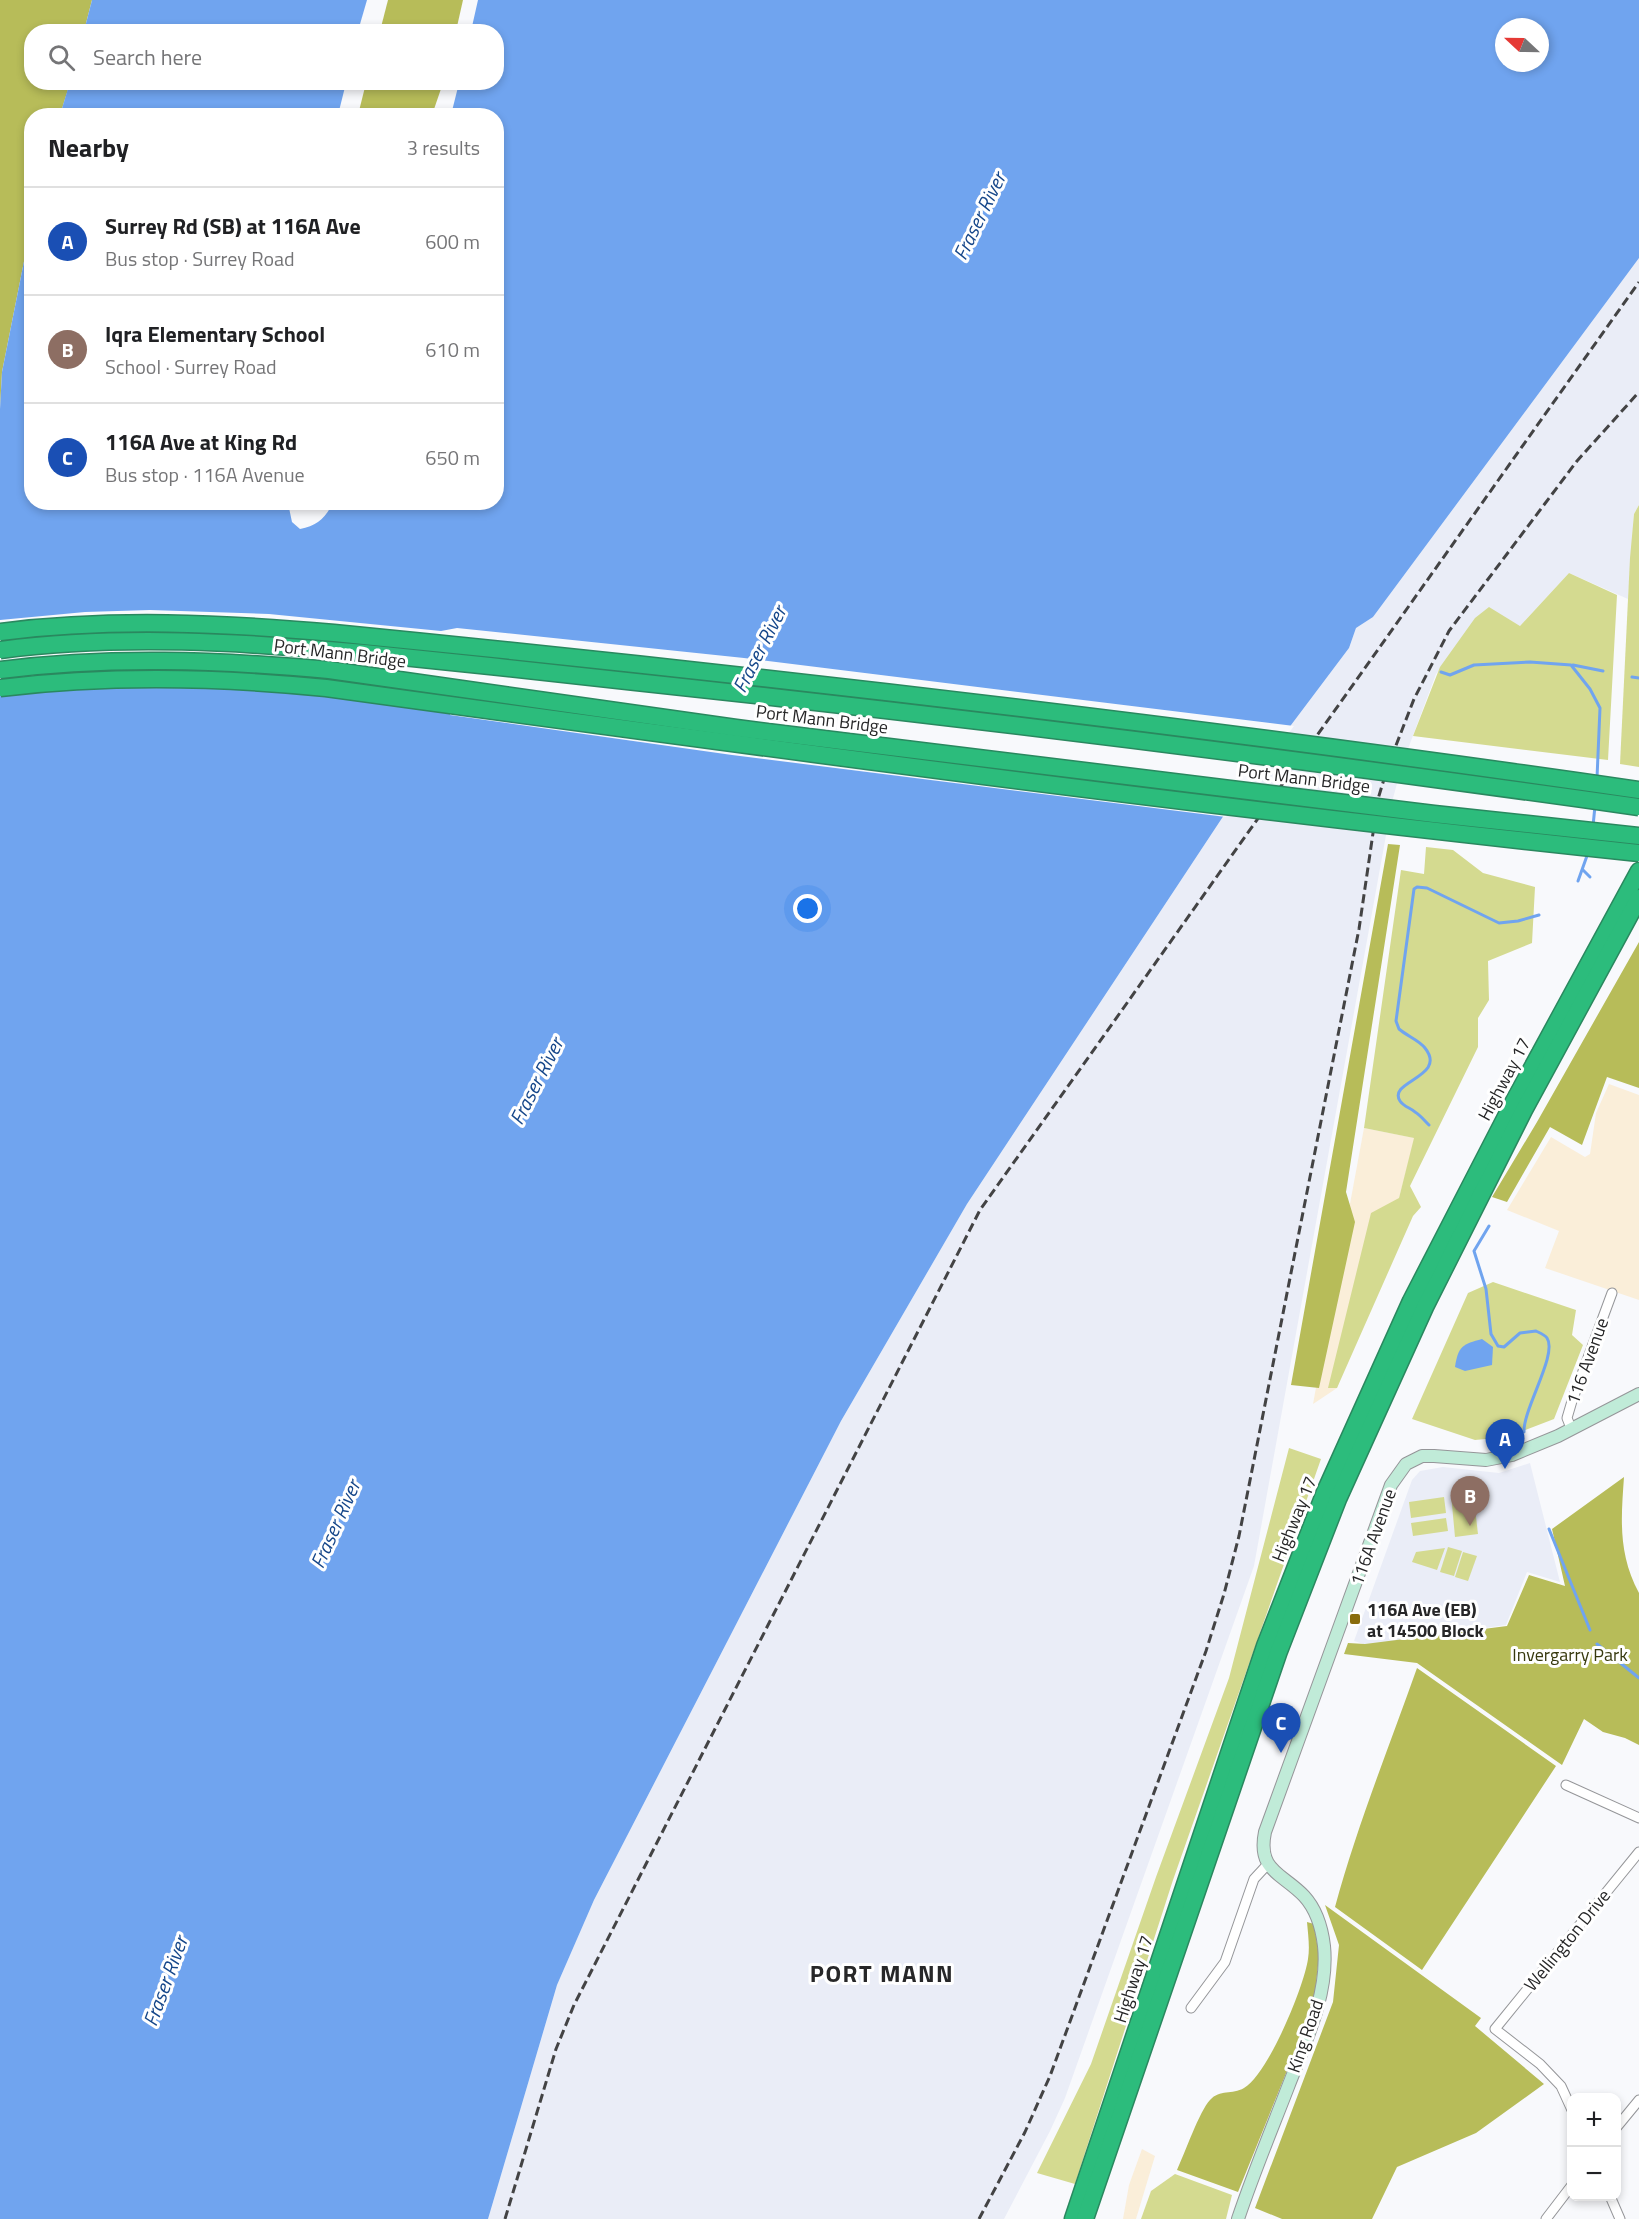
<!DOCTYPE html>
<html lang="en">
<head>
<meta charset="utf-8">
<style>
	:root { --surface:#fff; --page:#f2f2f2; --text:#202124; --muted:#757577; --line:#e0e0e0; --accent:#7c3aed }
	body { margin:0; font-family:"Titillium Web",sans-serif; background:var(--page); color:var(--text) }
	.controls { position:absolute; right:18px; bottom:18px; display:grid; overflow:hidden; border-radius:12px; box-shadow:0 3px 9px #0003 }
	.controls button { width:54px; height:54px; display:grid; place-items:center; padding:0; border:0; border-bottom:2px solid var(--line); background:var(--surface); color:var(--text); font:30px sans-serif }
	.compass { position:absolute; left:1495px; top:18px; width:54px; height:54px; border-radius:50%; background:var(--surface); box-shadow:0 3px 9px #0003; rotate:292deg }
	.you { position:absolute; left:808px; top:909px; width:21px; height:21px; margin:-15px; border:4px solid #fff; border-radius:50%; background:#1a73e8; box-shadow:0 0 0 9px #1a73e833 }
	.badge { display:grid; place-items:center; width:39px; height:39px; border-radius:50%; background:var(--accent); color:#fff; font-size:20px; font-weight:700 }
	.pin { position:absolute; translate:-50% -50px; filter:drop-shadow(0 2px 3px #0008) }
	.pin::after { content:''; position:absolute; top:32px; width:21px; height:18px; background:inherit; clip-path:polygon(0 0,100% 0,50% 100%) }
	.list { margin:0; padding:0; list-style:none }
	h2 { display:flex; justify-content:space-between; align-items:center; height:78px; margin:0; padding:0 24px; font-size:26px }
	h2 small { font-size:20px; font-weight:400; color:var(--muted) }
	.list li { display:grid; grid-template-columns:39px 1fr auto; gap:18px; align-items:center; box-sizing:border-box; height:108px; padding:0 24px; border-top:2px solid var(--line) }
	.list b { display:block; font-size:22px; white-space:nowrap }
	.list p { margin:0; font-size:20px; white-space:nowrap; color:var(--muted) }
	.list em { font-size:20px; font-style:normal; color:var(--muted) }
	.icon { flex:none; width:33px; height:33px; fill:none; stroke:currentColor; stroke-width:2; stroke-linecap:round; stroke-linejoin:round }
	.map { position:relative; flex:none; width:1639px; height:2219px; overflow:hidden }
	.search { position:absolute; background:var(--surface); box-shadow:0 3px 9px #0003; left:24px; top:24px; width:480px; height:66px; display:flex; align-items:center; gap:15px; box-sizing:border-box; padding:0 21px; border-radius:24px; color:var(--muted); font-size:22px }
	.panel { position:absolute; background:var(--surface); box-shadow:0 3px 9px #0003; left:24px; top:108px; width:480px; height:402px; border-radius:24px }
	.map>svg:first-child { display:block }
	.industrial { fill:#faeed9 }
	.built { fill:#eaedf7 }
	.green { fill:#d4da90 }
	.forest { fill:#b7bc59 }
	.water { fill:#70a4ef; fill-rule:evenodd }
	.pier { fill:#f8f9fc }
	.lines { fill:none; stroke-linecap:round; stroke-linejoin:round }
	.stream { stroke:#70a4ef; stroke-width:3 }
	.street-casing { stroke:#959699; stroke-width:11 }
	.secondary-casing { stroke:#959699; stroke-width:14 }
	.highway-casing { stroke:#2a885f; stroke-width:19 }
	.street { stroke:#fff; stroke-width:9 }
	.secondary { stroke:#c0ebd8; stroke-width:12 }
	.highway { stroke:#2cbc7c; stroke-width:16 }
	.rail { stroke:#434344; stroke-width:3; stroke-dasharray:9 4.5; stroke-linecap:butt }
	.highway-bridge-casing { stroke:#2a885f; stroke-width:19; stroke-linecap:butt }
	.highway-bridge { stroke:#2cbc7c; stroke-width:16 }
	.poi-dot { fill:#896c0c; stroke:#fff; stroke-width:2 }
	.labels { text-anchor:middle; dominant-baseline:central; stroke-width:6; stroke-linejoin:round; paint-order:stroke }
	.street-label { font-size:18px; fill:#272728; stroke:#fff }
	.poi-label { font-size:18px; font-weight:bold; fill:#272728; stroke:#fff; text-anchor:start }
	.park-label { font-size:18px; fill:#37390e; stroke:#fff }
	.water-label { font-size:20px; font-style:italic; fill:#16478a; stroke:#fff }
	.district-label { font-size:24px; font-weight:bold; letter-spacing:1.5px; fill:#272728; stroke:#fff }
</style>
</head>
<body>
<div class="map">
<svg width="1639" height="2219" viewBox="0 0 1639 2219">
	<rect width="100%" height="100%" fill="#f8f9fc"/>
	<g class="industrial">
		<path d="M 1609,1084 L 1639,1095 L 1639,1300 L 1545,1268 L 1559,1231 L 1507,1210 L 1551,1137 L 1585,1157 L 1590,1154 L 1596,1113 Z"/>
		<path d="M 1364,1128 L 1415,1138 L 1399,1198 L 1337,1388 L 1313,1404 Z"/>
		<path d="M 1142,2149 L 1155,2156 L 1136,2219 L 1123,2219 L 1129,2185 Z"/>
	</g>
	<g class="built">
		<path d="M 1639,258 L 1639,505 L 1634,514 L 1628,599 L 1569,573 L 1520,626 L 1489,608 L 1436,674 L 1402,765 L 1392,802 L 1254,1566 L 1065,2098 L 1050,2131 L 1004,2219 L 488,2219 L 557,1985 L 594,1900 L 841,1421 L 967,1204 L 1230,806 L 1349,648 L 1356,628 L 1373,617 Z"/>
		<path d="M 1530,1463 L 1560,1582 L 1527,1572 L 1506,1625 L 1367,1645 L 1354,1641 L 1412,1480 L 1420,1471 L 1443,1467 L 1499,1473 Z"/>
	</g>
	<g class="green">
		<path d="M 1639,505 L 1639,767 L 1620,764 L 1630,558 L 1634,514 Z"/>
		<path d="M 1569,573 L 1617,595 L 1608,760 L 1413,736 L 1440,667 L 1475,618 L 1489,607 L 1520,626 Z"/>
		<path d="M 1426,847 L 1453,850 L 1483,873 L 1535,887 L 1532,943 L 1488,961 L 1489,1000 L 1478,1018 L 1478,1047 L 1410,1186 L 1421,1207 L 1413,1216 L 1337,1388 L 1328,1388 L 1371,1213 L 1399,1198 L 1414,1138 L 1364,1128 L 1401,870 L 1424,874 Z"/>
		<path d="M 1493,1282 L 1576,1310 L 1572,1335 L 1583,1345 L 1554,1419 L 1507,1437 L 1475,1440 L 1412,1419 L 1468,1293 Z"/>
		<path d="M 1289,1448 L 1321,1459 L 1173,1880 L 1075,2184 L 1037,2173 L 1091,2064 L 1156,1877 L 1229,1678 Z"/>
		<path d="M 1473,1491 L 1478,1534 L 1455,1537 L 1451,1494 Z"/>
		<path d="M 1444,1497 L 1446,1513 L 1411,1518 L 1409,1502 Z"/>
		<path d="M 1446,1518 L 1448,1531 L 1413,1536 L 1411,1523 Z"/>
		<path d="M 1448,1547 L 1462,1551 L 1454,1576 L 1440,1572 Z"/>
		<path d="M 1445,1548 L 1437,1570 L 1412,1562 L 1416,1552 Z"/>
		<path d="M 1463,1552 L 1477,1556 L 1468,1581 L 1455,1577 Z"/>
		<path d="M 1175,2174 L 1232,2195 L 1226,2219 L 1141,2219 L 1151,2191 Z"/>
	</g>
	<g class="forest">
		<path d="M 0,0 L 92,0 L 84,31 L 32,32 L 32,82 L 70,83 L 60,115 L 32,116 L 31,226 L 2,372 L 0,409 Z"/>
		<path d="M 388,0 L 463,0 L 456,31 L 380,31 Z"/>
		<path d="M 366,83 L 366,82 L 443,83 L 432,115 L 358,115 Z"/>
		<path d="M 1388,844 L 1400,845 L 1346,1192 L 1355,1222 L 1319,1388 L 1291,1385 Z"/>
		<path d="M 1639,942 L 1639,1088 L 1607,1077 L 1582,1145 L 1550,1127 L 1507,1202 L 1492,1197 L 1537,1122 Z"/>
		<path d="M 1624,1477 C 1621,1519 1618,1554 1639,1593 L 1639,1745 L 1625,1738 L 1603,1732 L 1584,1719 L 1562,1765 L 1417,1663 L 1344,1654 L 1348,1643 L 1365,1644 L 1507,1626 L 1529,1575 L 1565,1586 L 1552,1529 Z"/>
		<path d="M 1417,1668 L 1556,1766 L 1422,1970 L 1335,1907 C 1357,1826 1389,1747 1417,1668 Z"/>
		<path d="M 1325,1905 L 1481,2018 L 1475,2026 L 1544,2084 L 1476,2133 L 1397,2167 L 1372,2219 L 1282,2219 L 1255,2208 L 1333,2002 L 1339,1945 Z"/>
		<path d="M 1307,1922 L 1314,1924 L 1319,1956 L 1315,1993 L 1293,2056 L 1238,2192 L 1177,2170 C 1184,2155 1200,2110 1210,2100 C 1220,2089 1232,2095 1244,2088 C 1268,2074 1304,1987 1308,1959 C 1310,1947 1308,1934 1307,1922 Z"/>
	</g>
	<g class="water">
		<path d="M 92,0 L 367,0 L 358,31 L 84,31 Z"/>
		<path d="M 478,0 L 1639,0 L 1639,258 L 1373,617 L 1356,628 L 1349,648 L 1230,806 L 967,1204 L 841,1421 L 594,1900 L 557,1985 L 488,2219 L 0,2219 L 0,409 L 2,372 L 31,226 L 32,502 L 288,503 L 292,522 L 300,529 C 317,526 325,518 333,503 L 496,502 L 496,116 L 451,115 L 459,83 L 496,82 L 496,32 L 471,31 ZM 1504,27 L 1540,27 L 1540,63 L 1504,63 Z"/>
		<path d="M 70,82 L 346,82 L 346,83 L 338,115 L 60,115 Z"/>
		<path d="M 1482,1339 L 1493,1347 L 1492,1365 L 1465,1371 L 1455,1367 C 1458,1346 1463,1344 1482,1339 Z"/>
	</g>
	<path class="pier" d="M 150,610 L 269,614 L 441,631 L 457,628 L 744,658 L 1294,726 L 1226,817 L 732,755 L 450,715 L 450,711 L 325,695 L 210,687 L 88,687 L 0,695 L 0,620 L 85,612 Z"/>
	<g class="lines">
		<g class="stream">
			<path d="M 1573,665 L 1603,671"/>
			<path d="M 1441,672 L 1450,675 L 1474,665 L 1530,662 L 1571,665 L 1590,689 L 1600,708 L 1597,778"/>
			<path d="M 1632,677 L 1639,678"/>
			<path d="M 1593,826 L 1595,806"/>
			<path d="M 1583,870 L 1590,877"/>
			<path d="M 1578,881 L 1588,853"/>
			<path d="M 1429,1125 C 1424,1120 1420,1115 1415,1112 C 1411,1108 1404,1107 1400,1101 C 1387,1081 1448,1077 1425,1048 C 1419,1040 1407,1036 1399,1029 L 1396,1021 L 1414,889 L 1417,887 L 1427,888 L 1499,923 L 1518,921 L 1539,915"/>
			<path d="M 1489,1226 L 1474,1251 L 1486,1289 L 1491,1334 L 1498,1346 L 1504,1347 L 1520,1333 L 1536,1331 C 1540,1333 1545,1335 1547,1338 C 1558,1354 1523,1409 1524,1432"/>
			<path d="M 1549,1529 L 1590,1630"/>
			<path d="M 1597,1644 L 1639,1678"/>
		</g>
		<g class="street-casing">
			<g id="street">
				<path d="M 1571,1428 L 1567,1418 L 1572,1401 L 1612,1293"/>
				<path d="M 1566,1785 L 1639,1818"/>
				<path d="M 1191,2008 L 1225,1962 L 1254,1879 L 1267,1865"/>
				<path d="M 1572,2110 L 1561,2086 L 1540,2064 L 1495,2029 L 1639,1852"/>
				<path d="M 1616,2128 L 1639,2100"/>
				<path d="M 1610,2196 L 1620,2219"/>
				<path d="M 1546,2219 L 1572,2185"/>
			</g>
		</g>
		<g class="secondary-casing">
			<path id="secondary" d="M 1238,2219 C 1253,2174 1271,2131 1288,2087 C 1305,2043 1329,1994 1324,1946 C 1322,1929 1316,1909 1304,1896 C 1282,1873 1257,1871 1265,1832 L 1391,1485 L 1406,1464 L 1422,1456 L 1434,1456 L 1486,1460 L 1512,1455 L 1558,1436 L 1639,1394"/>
		</g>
		<g class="highway-casing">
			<g id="highway">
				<path d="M 1073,2219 L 1265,1646 L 1325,1492 L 1411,1301 L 1513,1103 L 1639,871"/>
				<path d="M 1085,2219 L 1279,1651 L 1338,1499 L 1425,1307 L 1524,1110 L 1639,898"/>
			</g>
		</g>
		<use href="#street" class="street"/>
		<use href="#secondary" class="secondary"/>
		<use href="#highway" class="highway"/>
		<g class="rail">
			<path d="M 505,2219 L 556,2049 L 574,2005 L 980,1210 L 1639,282"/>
			<path d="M 979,2219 L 1025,2132 L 1050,2076 L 1206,1651 L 1224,1594 L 1239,1536 L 1359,929 L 1378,799 L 1388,766 L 1414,699 L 1449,631 L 1577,461 L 1639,392"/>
		</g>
		<g class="highway-bridge-casing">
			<g id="highway-bridge">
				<path d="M 0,632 C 111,618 223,623 334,633 C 770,676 1205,727 1639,790"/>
				<path d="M 0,650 C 121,634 243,642 364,653 C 455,662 545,672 636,682 C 971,718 1305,760 1639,807"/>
				<path d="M 0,670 C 109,656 219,660 329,670 L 736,728 L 1434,814 L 1639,836"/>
				<path d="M 0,688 C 109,675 217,677 326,688 C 763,748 1200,807 1639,853"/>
			</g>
		</g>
		<use href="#highway-bridge" class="highway-bridge"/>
	</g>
	<rect class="poi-dot" x="1349" y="1613" width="12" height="12" rx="3"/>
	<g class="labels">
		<g class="street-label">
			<text transform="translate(340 653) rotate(7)">Port Mann Bridge</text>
			<text transform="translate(822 719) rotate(7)">Port Mann Bridge</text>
			<text transform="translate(1304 778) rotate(7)">Port Mann Bridge</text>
			<text transform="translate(1504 1079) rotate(-62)">Highway 17</text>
			<text transform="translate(1587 1361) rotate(-70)">116 Avenue</text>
			<text transform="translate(1294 1519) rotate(-68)">Highway 17</text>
			<text transform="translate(1373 1537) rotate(-70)">116A Avenue</text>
			<text transform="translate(1567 1940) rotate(-51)">Wellington Drive</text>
			<text transform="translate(1133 1979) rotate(-72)">Highway 17</text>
			<text transform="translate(1305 2036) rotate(-71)">King Road</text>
		</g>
		<g class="poi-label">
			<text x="1367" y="1609">116A Ave (EB)<tspan x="1367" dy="21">at 14500 Block</tspan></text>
		</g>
		<g class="park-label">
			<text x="1570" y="1654">Invergarry Park</text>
		</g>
		<g class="water-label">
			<text transform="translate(979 216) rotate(-64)">Fraser River</text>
			<text transform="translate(759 649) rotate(-63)">Fraser River</text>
			<text transform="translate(536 1081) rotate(-63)">Fraser River</text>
			<text transform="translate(335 1524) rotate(-66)">Fraser River</text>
			<text transform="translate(165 1981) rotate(-70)">Fraser River</text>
		</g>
		<g class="district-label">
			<text x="882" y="1973">PORT MANN</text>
		</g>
	</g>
</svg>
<div class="controls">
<button>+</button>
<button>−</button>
</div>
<svg class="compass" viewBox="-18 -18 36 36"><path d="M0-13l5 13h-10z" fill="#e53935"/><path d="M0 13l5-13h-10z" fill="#757577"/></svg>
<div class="you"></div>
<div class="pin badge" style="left:1505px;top:1469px;background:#1a4fb4">A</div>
<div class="pin badge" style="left:1470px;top:1526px;background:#8d6e63">B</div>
<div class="pin badge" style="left:1281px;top:1753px;background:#1a4fb4">C</div>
<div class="search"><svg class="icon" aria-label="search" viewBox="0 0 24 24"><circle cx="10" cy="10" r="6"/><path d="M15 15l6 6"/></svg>Search here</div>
<section class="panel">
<h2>Nearby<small>3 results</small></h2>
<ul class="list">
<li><span class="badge" style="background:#1a4fb4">A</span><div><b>Surrey Rd (SB) at 116A Ave</b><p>Bus stop · Surrey Road</p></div><em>600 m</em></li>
<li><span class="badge" style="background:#8d6e63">B</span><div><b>Iqra Elementary School</b><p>School · Surrey Road</p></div><em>610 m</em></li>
<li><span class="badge" style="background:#1a4fb4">C</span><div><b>116A Ave at King Rd</b><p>Bus stop · 116A Avenue</p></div><em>650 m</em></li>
</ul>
</section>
</div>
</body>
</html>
